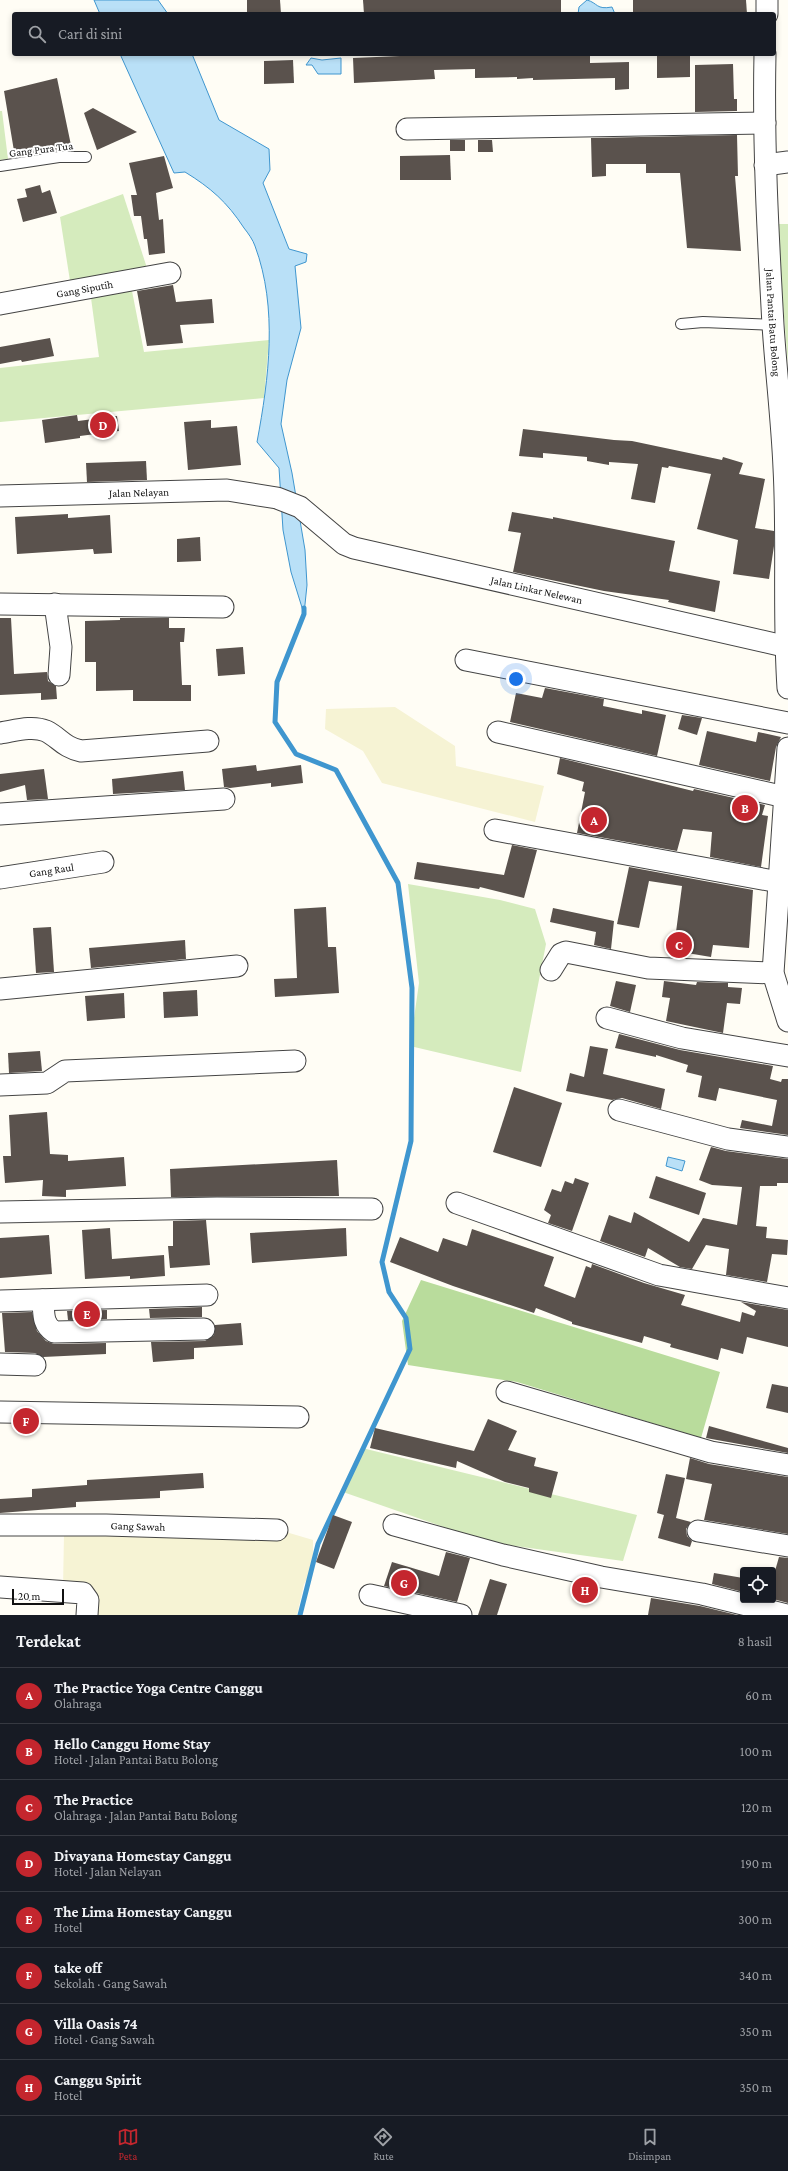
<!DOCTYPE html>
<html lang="id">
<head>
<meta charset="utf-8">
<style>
	:root { --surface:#171b24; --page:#242831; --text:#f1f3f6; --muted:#9ea1a6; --line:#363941; --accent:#c4262e }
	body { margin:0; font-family:"Crimson Pro",serif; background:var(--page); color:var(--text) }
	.controls { position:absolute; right:12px; bottom:12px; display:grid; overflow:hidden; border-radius:4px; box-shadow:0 2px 6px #0003 }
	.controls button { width:36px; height:36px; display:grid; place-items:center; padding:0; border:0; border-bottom:1px solid var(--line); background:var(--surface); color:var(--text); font:20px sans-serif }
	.scale { position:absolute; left:12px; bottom:10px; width:52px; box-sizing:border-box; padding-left:4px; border:2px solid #111; border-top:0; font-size:11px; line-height:14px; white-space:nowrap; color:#111; -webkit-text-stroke:3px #fff; paint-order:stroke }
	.you { position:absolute; left:516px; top:679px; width:14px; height:14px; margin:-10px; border:3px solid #fff; border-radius:50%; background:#1a73e8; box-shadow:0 0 0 6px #1a73e833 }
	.badge { display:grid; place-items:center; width:26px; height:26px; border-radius:50%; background:var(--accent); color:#fff; font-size:13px; font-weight:700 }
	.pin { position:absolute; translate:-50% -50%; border:2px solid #fff; box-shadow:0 1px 4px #0006 }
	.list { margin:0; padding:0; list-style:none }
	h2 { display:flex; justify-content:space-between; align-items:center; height:52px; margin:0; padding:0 16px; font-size:17px }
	h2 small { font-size:13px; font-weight:400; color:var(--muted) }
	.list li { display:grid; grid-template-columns:26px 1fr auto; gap:12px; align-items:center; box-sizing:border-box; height:56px; padding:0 16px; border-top:1px solid var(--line) }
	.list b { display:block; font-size:15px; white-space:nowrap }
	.list p { margin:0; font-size:13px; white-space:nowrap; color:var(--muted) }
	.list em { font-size:13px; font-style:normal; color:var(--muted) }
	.icon { flex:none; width:22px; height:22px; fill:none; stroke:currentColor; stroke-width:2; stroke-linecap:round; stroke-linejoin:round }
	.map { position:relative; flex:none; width:788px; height:1615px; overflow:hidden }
	.search { position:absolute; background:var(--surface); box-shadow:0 2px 6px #0003; left:12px; right:12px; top:12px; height:44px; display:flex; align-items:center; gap:10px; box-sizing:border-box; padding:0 14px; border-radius:4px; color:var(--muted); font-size:15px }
	.sheet { height:500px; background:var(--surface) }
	nav { display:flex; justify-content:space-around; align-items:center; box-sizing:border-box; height:56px; border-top:1px solid var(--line); background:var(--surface); font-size:11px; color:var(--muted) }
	nav a { display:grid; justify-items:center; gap:2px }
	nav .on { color:var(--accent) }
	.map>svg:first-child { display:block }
	.farmland { fill:#f6f3d4 }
	.green { fill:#d5ebbd }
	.forest { fill:#b9dc9c }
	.water { fill:#b9e0f7; stroke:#3f96cf }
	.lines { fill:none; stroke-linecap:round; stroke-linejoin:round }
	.stream { stroke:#3f96cf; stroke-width:5 }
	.building { fill:#5a524d }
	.lane-casing { stroke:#444; stroke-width:12 }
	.street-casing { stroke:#444; stroke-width:23 }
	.lane { stroke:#fff; stroke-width:10 }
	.street { stroke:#fff; stroke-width:21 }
	.labels { text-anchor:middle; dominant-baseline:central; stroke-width:4; stroke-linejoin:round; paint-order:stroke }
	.street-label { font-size:11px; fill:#111; stroke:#fff }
</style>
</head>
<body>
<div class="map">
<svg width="788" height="1615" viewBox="0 0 788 1615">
	<rect width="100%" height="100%" fill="#fffdf5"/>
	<g class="farmland">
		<path d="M 395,707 L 455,746 L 456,766 L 544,786 L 535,822 L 382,783 L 363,751 L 325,729 L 326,709 Z"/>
		<path d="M 286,1532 L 313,1540 L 313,1570 L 304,1584 L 297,1615 L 95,1615 L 96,1591 L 63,1588 L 64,1534 Z"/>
	</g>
	<g class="green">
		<path d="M 0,111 L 2,111 L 8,159 L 0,160 Z"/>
		<path d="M 123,194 L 147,268 L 70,281 L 60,217 Z"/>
		<path d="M 776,224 L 788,224 L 788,363 Z"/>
		<path d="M 132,291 L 144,352 L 269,340 L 264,398 L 0,422 L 0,368 L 99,357 L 91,298 Z"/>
		<path d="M 408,884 L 500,900 L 535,909 L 546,944 L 521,1072 L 410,1046 L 419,983 Z"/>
		<path d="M 362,1448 L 637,1515 L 623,1561 L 487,1542 L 343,1492 Z"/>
	</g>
	<path class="forest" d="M 421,1280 L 720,1372 L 701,1438 L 517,1382 L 408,1365 L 402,1321 Z"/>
	<g class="water">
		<path d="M 94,0 L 158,0 L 168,14 L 100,14 Z"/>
		<path d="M 587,0 C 598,3 596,10 612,7 L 615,14 L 578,14 L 579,7 Z"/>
		<path d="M 120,54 L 192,54 L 219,120 L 269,149 L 270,170 L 263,183 L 289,249 L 307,254 L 306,262 L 295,266 L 301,328 L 287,380 L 281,424 L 292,473 L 305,550 L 307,585 L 304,614 L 291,572 L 283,530 L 279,468 L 257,442 C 269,378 278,308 255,246 C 253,240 248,233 244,228 C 227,202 211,188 185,172 L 174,173 Z"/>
		<path d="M 311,58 L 322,60 L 341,58 L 341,74 L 318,74 L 312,65 L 306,65 Z"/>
		<path d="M 668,1157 L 685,1161 L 682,1171 L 666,1166 Z"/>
	</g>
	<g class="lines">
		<path class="stream" d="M 300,1615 L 318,1544 L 410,1349 L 406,1318 L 389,1292 L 382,1262 L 411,1141 L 412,988 L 398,883 L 336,770 L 296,754 L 275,722 L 277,682 L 304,614 L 304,608"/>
	</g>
	<g class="building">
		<path d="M 247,0 L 280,0 L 281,14 L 247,14 Z"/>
		<path d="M 363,0 L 561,0 L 561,14 L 364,14 Z"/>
		<path d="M 633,0 L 746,0 L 747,14 L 633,14 Z"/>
		<path d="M 400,54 L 590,54 L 590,63 L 629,62 L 629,89 L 615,90 L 615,78 L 533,80 L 533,78 L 517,79 L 517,77 L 475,78 L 475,69 L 434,70 L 435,79 L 354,83 L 353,58 L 400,56 Z"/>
		<path d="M 657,54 L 690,54 L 690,77 L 657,78 Z"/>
		<path d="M 293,60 L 294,83 L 264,84 L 264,61 Z"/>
		<path d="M 733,64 L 734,99 L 737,99 L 737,111 L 695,112 L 695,65 Z"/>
		<path d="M 57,78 L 72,150 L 58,151 L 15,157 L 4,91 Z"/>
		<path d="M 93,108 L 137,132 L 97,150 L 84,113 Z"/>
		<path d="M 737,135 L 738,176 L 735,176 L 741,251 L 687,248 L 680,173 L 646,173 L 646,164 L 606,164 L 606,176 L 592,177 L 591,138 Z"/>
		<rect x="450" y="140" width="15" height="11"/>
		<path d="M 478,140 L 492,140 L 493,152 L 478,152 Z"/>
		<path d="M 450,155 L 451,180 L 400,180 L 400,156 Z"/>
		<path d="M 164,156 L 173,188 L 156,193 L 159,220 L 163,219 L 165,253 L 149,255 L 147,239 L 144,239 L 141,216 L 134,216 L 131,195 L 137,195 L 129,163 Z"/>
		<path d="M 40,185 L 42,193 L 50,190 L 57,213 L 23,222 L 17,199 L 27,197 L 25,189 Z"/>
		<path d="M 173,285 L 176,302 L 212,299 L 214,323 L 180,325 L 183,343 L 147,346 L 137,291 Z"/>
		<path d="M 50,338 L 54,356 L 22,362 L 21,360 L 0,364 L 0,347 Z"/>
		<path d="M 77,415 L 78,421 L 117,416 L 119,431 L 80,436 L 80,438 L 45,443 L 42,420 Z"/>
		<path d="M 211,420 L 211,428 L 237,426 L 241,465 L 188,470 L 184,422 Z"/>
		<path d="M 523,429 L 614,440 L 632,441 L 722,460 L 723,457 L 743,463 L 739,474 L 765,479 L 755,528 L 774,531 L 774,546 L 769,579 L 733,574 L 738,540 L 697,529 L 711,474 L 669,466 L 668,468 L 662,467 L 655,503 L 631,499 L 638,464 L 609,462 L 609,465 L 587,461 L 587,457 L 543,453 L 543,458 L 519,456 Z"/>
		<path d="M 146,461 L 147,480 L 87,482 L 86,463 Z"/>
		<path d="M 512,512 L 553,519 L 553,517 L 675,541 L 669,571 L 720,581 L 715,612 L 668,602 L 669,600 L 604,591 L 513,572 L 521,533 L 508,531 Z"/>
		<path d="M 68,514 L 68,518 L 110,515 L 112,553 L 94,554 L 93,549 L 17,554 L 15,517 Z"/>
		<path d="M 200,537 L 201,561 L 177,562 L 177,539 Z"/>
		<path d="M 0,618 L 11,618 L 14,674 L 47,672 L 48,681 L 56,686 L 57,699 L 41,700 L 41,693 L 0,695 Z"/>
		<path d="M 120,618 L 169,618 L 169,628 L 185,628 L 184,642 L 180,642 L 182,685 L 191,685 L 191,701 L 133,701 L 133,690 L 96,691 L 96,662 L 85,662 L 85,621 L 120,620 Z"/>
		<path d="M 243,647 L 245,674 L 218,676 L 216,649 Z"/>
		<path d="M 545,688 L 604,699 L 603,706 L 642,714 L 642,710 L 666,715 L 657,756 L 510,722 L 516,693 L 542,698 Z"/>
		<path d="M 682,715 L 702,718 L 697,735 L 678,729 Z"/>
		<path d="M 707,731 L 756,742 L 758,732 L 781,737 L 776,747 L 770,781 L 699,765 Z"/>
		<path d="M 560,758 L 693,791 L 694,789 L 765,805 L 762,815 L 768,816 L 761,867 L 710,857 L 712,832 L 683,829 L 677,851 L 577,833 L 585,792 L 582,791 L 584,782 L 557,774 Z"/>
		<path d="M 256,765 L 257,771 L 301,765 L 303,783 L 271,787 L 271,783 L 230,788 L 224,787 L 222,769 Z"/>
		<path d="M 44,769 L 48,799 L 27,800 L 25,785 L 0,792 L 0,774 Z"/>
		<path d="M 183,771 L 185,790 L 113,794 L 112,779 Z"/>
		<path d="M 512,845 L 537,850 L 524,898 L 480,887 L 479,889 L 414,879 L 417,862 L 504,875 Z"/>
		<path d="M 629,867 L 753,890 L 749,948 L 713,945 L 711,957 L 669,950 L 672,932 L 676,932 L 682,886 L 649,881 L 639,928 L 617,924 Z"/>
		<path d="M 326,907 L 328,947 L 336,947 L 339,993 L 275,997 L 274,979 L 297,978 L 294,909 Z"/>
		<path d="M 553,908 L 614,921 L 611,949 L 594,945 L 596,932 L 550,922 Z"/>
		<path d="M 51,927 L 54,972 L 36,973 L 33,928 Z"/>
		<path d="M 185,940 L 186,959 L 91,968 L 89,948 Z"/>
		<path d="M 616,981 L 636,985 L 630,1012 L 610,1006 Z"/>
		<path d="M 664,981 L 696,985 L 697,982 L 728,983 L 728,987 L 742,988 L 740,1004 L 727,1003 L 723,1033 L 666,1021 L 670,998 L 662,997 Z"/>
		<path d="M 197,990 L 198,1016 L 164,1018 L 163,992 Z"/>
		<path d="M 124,993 L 125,1018 L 87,1021 L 85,996 Z"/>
		<path d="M 619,1034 L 680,1050 L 773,1066 L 770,1079 L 781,1082 L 782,1079 L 788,1079 L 788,1135 L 740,1128 L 742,1120 L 772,1126 L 777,1100 L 719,1088 L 716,1101 L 698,1097 L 702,1076 L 686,1072 L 688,1065 L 656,1055 L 656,1057 L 615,1048 Z"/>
		<path d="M 590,1046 L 608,1049 L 603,1074 L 665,1089 L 661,1109 L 622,1098 L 612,1100 L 566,1091 L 570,1073 L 584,1077 Z"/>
		<path d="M 40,1051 L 42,1071 L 9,1073 L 8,1053 Z"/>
		<path d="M 514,1087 L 562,1103 L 541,1167 L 493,1152 Z"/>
		<path d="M 47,1112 L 50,1154 L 68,1155 L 68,1161 L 124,1157 L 126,1186 L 66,1190 L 66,1197 L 42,1196 L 43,1180 L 5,1183 L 3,1156 L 11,1156 L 9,1115 Z"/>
		<path d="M 711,1147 L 726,1151 L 788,1159 L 788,1183 L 777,1183 L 777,1186 L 760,1186 L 756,1226 L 767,1227 L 766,1238 L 788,1240 L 787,1255 L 772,1254 L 767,1282 L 726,1275 L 729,1249 L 706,1245 L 692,1269 L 680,1267 L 648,1248 L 645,1257 L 600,1241 L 609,1215 L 631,1223 L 634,1212 L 689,1242 L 703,1218 L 737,1225 L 742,1187 L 712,1185 L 699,1180 Z"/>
		<path d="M 337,1160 L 339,1196 L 171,1197 L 170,1169 Z"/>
		<path d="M 656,1176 L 706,1193 L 699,1215 L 649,1198 Z"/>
		<path d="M 575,1178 L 589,1183 L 572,1231 L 548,1223 L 551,1215 L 544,1210 L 552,1189 L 561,1192 L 565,1181 L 573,1184 Z"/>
		<path d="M 206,1220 L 210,1265 L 170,1268 L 168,1246 L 173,1246 L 173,1221 Z"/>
		<path d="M 110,1228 L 112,1259 L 164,1255 L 165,1276 L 130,1279 L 130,1276 L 85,1279 L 82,1230 Z"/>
		<path d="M 346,1228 L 347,1256 L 252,1263 L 250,1233 Z"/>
		<path d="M 472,1229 L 554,1257 L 544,1286 L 575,1298 L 586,1266 L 591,1268 L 592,1264 L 644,1283 L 685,1295 L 681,1305 L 740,1322 L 742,1312 L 754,1316 L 756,1311 L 741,1302 L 788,1310 L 788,1347 L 747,1337 L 743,1354 L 721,1348 L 718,1360 L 670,1347 L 671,1344 L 644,1336 L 642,1343 L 572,1324 L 572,1322 L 536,1308 L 534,1313 L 453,1286 L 390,1262 L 400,1237 L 438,1252 L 443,1238 L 467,1246 Z"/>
		<path d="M 49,1235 L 52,1274 L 0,1278 L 0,1238 Z"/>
		<path d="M 202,1307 L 202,1317 L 150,1318 L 149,1309 Z"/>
		<path d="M 107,1310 L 107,1319 L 68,1320 L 67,1311 Z"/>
		<path d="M 32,1312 L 37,1331 L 46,1341 L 54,1344 L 106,1343 L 106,1354 L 43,1357 L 35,1353 L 5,1352 L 2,1313 Z"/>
		<path d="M 241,1323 L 243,1345 L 194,1348 L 194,1359 L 153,1362 L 151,1342 L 205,1341 L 214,1335 L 215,1325 Z"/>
		<path d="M 772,1384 L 788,1387 L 788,1413 L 766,1408 Z"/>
		<path d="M 488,1419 L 517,1431 L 508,1450 L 536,1458 L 534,1466 L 558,1472 L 551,1498 L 529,1492 L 529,1488 L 505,1482 L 457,1461 L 456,1468 L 370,1448 L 375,1428 L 474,1451 Z"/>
		<path d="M 709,1426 L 788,1448 L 788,1453 L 706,1438 Z"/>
		<path d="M 690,1458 L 709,1464 L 788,1477 L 788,1534 L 704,1520 L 712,1484 L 686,1479 Z"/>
		<path d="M 203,1473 L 204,1488 L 160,1491 L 160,1498 L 76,1502 L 76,1507 L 0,1513 L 0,1499 L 32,1497 L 32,1489 L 87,1485 L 87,1480 Z"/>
		<path d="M 666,1474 L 685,1478 L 676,1518 L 691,1522 L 686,1529 L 687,1536 L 692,1541 L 690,1547 L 658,1538 L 664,1515 L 657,1513 Z"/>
		<path d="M 333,1515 L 352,1522 L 334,1569 L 316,1562 Z"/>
		<path d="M 446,1552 L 470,1558 L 457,1602 L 384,1586 L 392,1562 L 439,1576 Z"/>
		<path d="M 779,1557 L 788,1558 L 788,1603 L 773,1599 L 773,1578 Z"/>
		<path d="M 714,1573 L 743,1578 L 743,1592 L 712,1584 Z"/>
		<path d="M 490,1579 L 507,1584 L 497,1615 L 478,1615 Z"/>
		<path d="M 651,1598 L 700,1606 L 737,1615 L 648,1615 Z"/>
	</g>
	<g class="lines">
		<g class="lane-casing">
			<g id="lane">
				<path d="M 0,166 L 59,157 L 86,157"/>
				<path d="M 681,324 L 703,322 L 773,325"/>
			</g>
		</g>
		<g class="street-casing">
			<g id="street">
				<path d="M 767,14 L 767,0"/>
				<path id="s1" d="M 765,54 C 763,144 768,235 773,325 C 776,372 782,420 784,468 C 788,541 783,615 788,688"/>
				<path d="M 407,129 L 765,123"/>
				<path d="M 765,165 L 788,162"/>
				<path id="s2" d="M 0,304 L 170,273"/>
				<path id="s3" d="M 0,496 L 227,490 L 277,498 L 300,507 L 344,544 L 354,548 L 788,647"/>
				<path d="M 0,604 L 223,607"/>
				<path d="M 55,604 L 61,647 L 59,675"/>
				<path d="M 466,660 L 788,723"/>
				<path d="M 498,732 L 785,797"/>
				<path d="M 0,733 C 14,731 32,725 46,731 C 60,738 63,747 81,751 L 208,741"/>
				<path d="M 788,748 L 773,973 L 788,1021"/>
				<path d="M 0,814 L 224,799"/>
				<path d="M 495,830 L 779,882"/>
				<path id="s4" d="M 0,878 L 103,862"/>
				<path d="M 551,970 L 561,954 L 566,952 L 648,968 L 773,973"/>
				<path d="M 0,989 L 237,966"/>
				<path d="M 607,1018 L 682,1038 L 788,1056"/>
				<path d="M 0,1085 L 47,1083 L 65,1071 L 295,1061"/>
				<path d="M 619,1110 L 728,1139 L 788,1147"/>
				<path d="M 457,1203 L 659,1275 L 788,1298"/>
				<path d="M 0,1212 L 217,1208 L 372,1209"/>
				<path d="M 43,1300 C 44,1313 42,1324 54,1332 L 204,1329"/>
				<path d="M 0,1301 L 207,1295"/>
				<path d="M 0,1364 L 35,1365"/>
				<path d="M 507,1392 L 711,1452 L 788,1465"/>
				<path d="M 0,1412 L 298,1417"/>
				<path id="s5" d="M 0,1525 L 106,1525 L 277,1530"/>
				<path d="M 394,1525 L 503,1555 L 601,1577 L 702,1594 L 787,1615"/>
				<path d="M 698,1531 L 788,1546"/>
				<path d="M 0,1587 L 83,1593 L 88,1600 L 87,1615"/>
				<path d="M 370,1595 L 461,1615"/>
			</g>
		</g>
		<use href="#lane" class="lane"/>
		<use href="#street" class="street"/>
	</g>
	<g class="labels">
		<g class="street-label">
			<text transform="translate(41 149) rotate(-7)">Gang Pura Tua</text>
			<text stroke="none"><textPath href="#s2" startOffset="86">Gang Siputih</textPath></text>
			<text stroke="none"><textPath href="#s1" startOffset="269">Jalan Pantai Batu Bolong</textPath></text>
			<text stroke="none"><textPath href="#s3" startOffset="139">Jalan Nelayan</textPath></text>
			<text stroke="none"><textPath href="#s3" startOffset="558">Jalan Linkar Nelewan</textPath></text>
			<text stroke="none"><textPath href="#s4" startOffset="52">Gang Raul</textPath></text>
			<text stroke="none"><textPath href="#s5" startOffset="138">Gang Sawah</textPath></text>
		</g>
	</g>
</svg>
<div class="controls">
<button><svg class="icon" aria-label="locate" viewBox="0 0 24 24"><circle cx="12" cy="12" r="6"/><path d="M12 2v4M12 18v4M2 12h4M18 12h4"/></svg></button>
</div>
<div class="scale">20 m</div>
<div class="you"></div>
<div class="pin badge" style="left:594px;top:820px">A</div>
<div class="pin badge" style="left:745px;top:808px">B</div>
<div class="pin badge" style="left:679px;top:945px">C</div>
<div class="pin badge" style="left:103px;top:425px">D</div>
<div class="pin badge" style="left:87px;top:1314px">E</div>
<div class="pin badge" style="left:26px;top:1421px">F</div>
<div class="pin badge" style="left:404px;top:1583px">G</div>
<div class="pin badge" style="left:585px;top:1590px">H</div>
<div class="search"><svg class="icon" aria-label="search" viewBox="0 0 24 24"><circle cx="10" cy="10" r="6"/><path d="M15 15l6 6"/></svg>Cari di sini</div>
</div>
<section class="sheet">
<h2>Terdekat<small>8 hasil</small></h2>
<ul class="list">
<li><span class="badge">A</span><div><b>The Practice Yoga Centre Canggu</b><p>Olahraga</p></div><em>60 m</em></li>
<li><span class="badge">B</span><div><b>Hello Canggu Home Stay</b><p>Hotel · Jalan Pantai Batu Bolong</p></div><em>100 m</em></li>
<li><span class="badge">C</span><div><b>The Practice</b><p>Olahraga · Jalan Pantai Batu Bolong</p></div><em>120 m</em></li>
<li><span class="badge">D</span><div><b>Divayana Homestay Canggu</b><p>Hotel · Jalan Nelayan</p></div><em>190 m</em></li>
<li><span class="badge">E</span><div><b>The Lima Homestay Canggu</b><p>Hotel</p></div><em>300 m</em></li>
<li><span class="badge">F</span><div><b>take off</b><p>Sekolah · Gang Sawah</p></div><em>340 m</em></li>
<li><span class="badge">G</span><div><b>Villa Oasis 74</b><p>Hotel · Gang Sawah</p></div><em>350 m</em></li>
<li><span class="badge">H</span><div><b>Canggu Spirit</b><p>Hotel</p></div><em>350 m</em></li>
</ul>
</section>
<nav>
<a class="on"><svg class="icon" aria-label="map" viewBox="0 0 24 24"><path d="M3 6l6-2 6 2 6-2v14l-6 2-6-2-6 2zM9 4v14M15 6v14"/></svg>Peta</a>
<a><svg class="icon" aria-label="directions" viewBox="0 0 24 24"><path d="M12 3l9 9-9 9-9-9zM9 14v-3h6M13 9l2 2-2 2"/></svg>Rute</a>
<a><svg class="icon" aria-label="saved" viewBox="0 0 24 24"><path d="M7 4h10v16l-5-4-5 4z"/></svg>Disimpan</a>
</nav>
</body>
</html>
